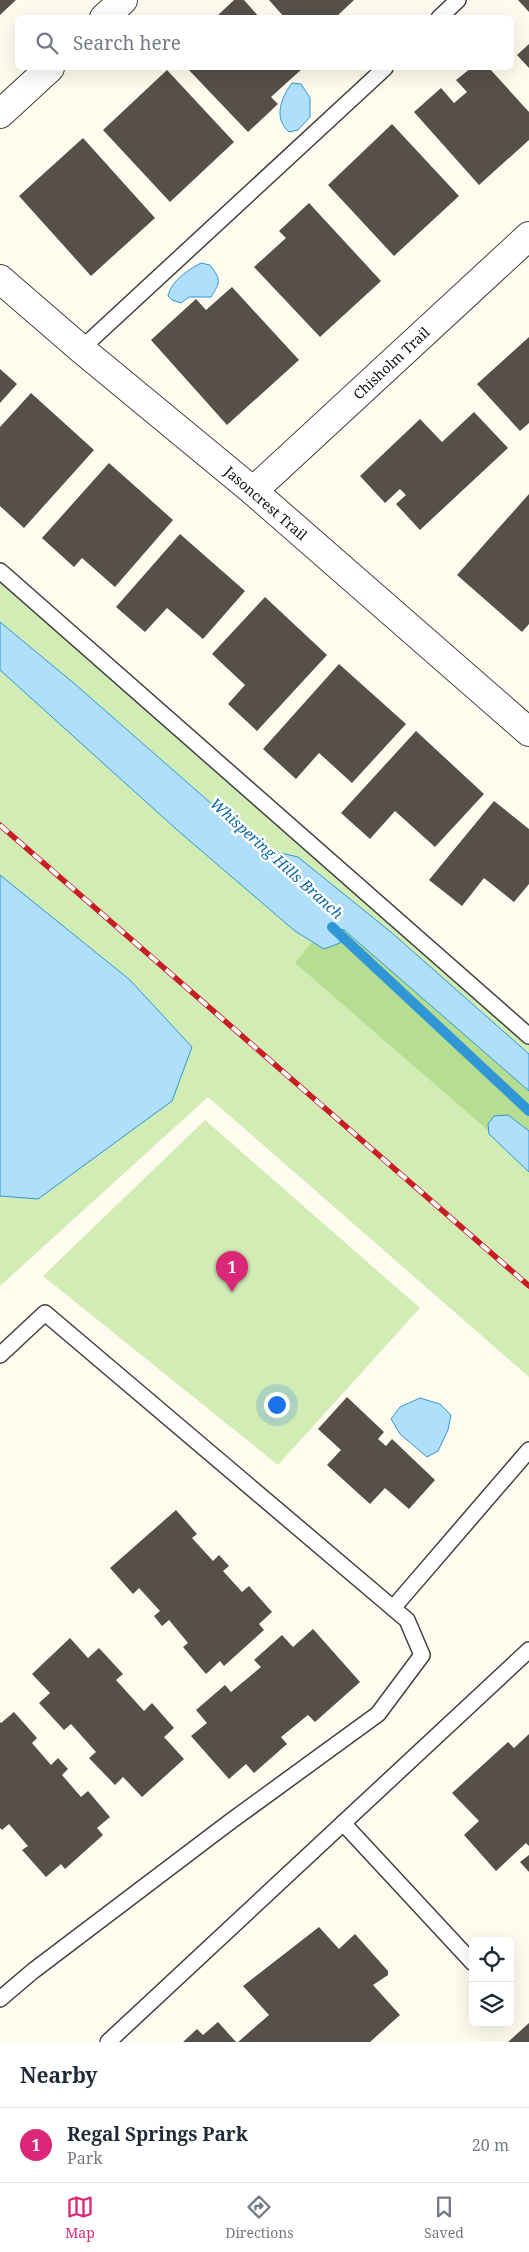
<!DOCTYPE html>
<html lang="en">
<head>
<meta charset="utf-8">
<style>
	:root { --surface:#fff; --page:#f6f6f7; --text:#1f2937; --muted:#747a83; --line:#e0e1e3; --accent:#db2777 }
	body { margin:0; font-family:"Noto Serif",serif; background:var(--page); color:var(--text) }
	.controls { position:absolute; right:15px; bottom:15px; display:grid; overflow:hidden; border-radius:8px; box-shadow:0 5px 20px #0002 }
	.controls button { width:45px; height:45px; display:grid; place-items:center; padding:0; border:0; border-bottom:1px solid var(--line); background:var(--surface); color:var(--text); font:25px sans-serif }
	.you { position:absolute; left:276px; top:1404px; width:18px; height:18px; margin:-12px; border:4px solid #fff; border-radius:50%; background:#1a73e8; box-shadow:0 0 0 8px #1a73e833 }
	.badge { display:grid; place-items:center; width:32px; height:32px; border-radius:50%; background:var(--accent); color:#fff; font-size:16px; font-weight:700 }
	.pin { position:absolute; translate:-50% -41px; filter:drop-shadow(0 1px 2px #0008) }
	.pin::after { content:''; position:absolute; top:26px; width:18px; height:15px; background:inherit; clip-path:polygon(0 0,100% 0,50% 100%) }
	.list { margin:0; padding:0; list-style:none }
	h2 { display:flex; justify-content:space-between; align-items:center; height:65px; margin:0; padding:0 20px; font-size:21px }
	h2 small { font-size:16px; font-weight:400; color:var(--muted) }
	.list li { display:grid; grid-template-columns:32px 1fr auto; gap:15px; align-items:center; box-sizing:border-box; height:75px; padding:0 20px; border-top:1px solid var(--line) }
	.list b { display:block; font-size:19px; white-space:nowrap }
	.list p { margin:0; font-size:16px; white-space:nowrap; color:var(--muted) }
	.list em { font-size:16px; font-style:normal; color:var(--muted) }
	.icon { flex:none; width:28px; height:28px; fill:none; stroke:currentColor; stroke-width:2; stroke-linecap:round; stroke-linejoin:round }
	.map { position:relative; flex:none; width:529px; height:2042px; overflow:hidden }
	.search { position:absolute; background:var(--surface); box-shadow:0 5px 20px #0002; left:15px; right:15px; top:15px; height:55px; display:flex; align-items:center; gap:12px; box-sizing:border-box; padding:0 18px; border-radius:8px; color:var(--muted); font-size:19px }
	.sheet { height:140px; background:var(--surface) }
	nav { display:flex; justify-content:space-around; align-items:center; box-sizing:border-box; height:70px; border-top:1px solid var(--line); background:var(--surface); font-size:14px; color:var(--muted) }
	nav a { display:grid; justify-items:center; gap:2px }
	nav .on { color:var(--accent) }
	.map>svg:first-child { display:block }
	.green { fill:#d2ecb5 }
	.forest { fill:#b6de93 }
	.water { fill:#afdffa; stroke:#3196d6 }
	.lines { fill:none; stroke-linecap:round; stroke-linejoin:round }
	.stream { stroke:#3196d6; stroke-width:10 }
	.building { fill:#574f49 }
	.lane-casing { stroke:#414141; stroke-width:18 }
	.street-casing { stroke:#414141; stroke-width:30 }
	.lane { stroke:#fff; stroke-width:15 }
	.street { stroke:#fff; stroke-width:28 }
	.rail-casing { stroke:#c81c26; stroke-width:5.5 }
	.rail { stroke:#fff; stroke-width:4; stroke-dasharray:11; stroke-linecap:butt }
	.labels { text-anchor:middle; dominant-baseline:central; stroke-width:5; stroke-linejoin:round; paint-order:stroke }
	.street-label { font-size:14px; fill:#0e0e0e; stroke:#fff }
	.water-label { font-size:15px; font-style:italic; fill:#0e67a8; stroke:#fff }
</style>
</head>
<body>
<div class="map">
<svg width="529" height="2042" viewBox="0 0 529 2042">
	<rect width="100%" height="100%" fill="#fffcef"/>
	<g class="green">
		<path d="M 0,571 L 529,1035 L 529,1377 L 208,1097 L 0,1286 Z"/>
		<path d="M 205,1120 L 420,1308 L 278,1465 L 43,1276 Z"/>
	</g>
	<path class="forest" d="M 336,913 L 529,1083 L 529,1166 L 295,963 Z"/>
	<g class="water">
		<path d="M 292,83 L 301,84 L 310,98 L 310,117 L 298,130 L 289,132 C 273,118 281,98 292,83 Z"/>
		<path d="M 201,263 L 210,265 C 221,280 221,281 211,297 L 189,297 L 181,303 L 172,300 L 168,296 C 171,281 188,270 201,263 Z"/>
		<path d="M 0,622 L 76,685 L 270,855 L 281,853 L 298,857 L 392,933 L 529,1054 L 529,1091 L 343,929 L 340,943 L 324,949 L 295,931 L 176,829 L 0,670 Z"/>
		<path d="M 0,875 L 130,980 L 192,1047 L 172,1101 L 38,1199 L 0,1196 Z"/>
		<path d="M 508,1115 L 529,1131 L 529,1172 L 489,1134 L 488,1124 L 494,1116 Z"/>
		<path d="M 420,1398 L 440,1404 L 451,1415 L 448,1430 L 438,1451 L 427,1457 L 400,1434 L 391,1419 L 400,1407 Z"/>
	</g>
	<g class="lines">
		<path class="stream" d="M 332,927 L 529,1111"/>
	</g>
	<g class="building">
		<path d="M 0,0 L 16,0 L 0,15 Z"/>
		<path d="M 234,0 L 244,0 L 260,18 L 215,18 Z"/>
		<path d="M 269,0 L 354,0 L 335,18 L 285,18 Z"/>
		<path d="M 518,0 L 529,0 L 529,12 Z"/>
		<path d="M 529,44 L 529,68 L 517,55 Z"/>
		<path d="M 187,68 L 303,68 L 271,97 L 278,104 L 248,132 Z"/>
		<path d="M 471,68 L 489,68 L 529,112 L 529,140 L 479,185 L 414,112 L 441,88 L 454,103 L 467,92 L 456,80 Z"/>
		<path d="M 167,70 L 234,142 L 170,202 L 103,130 Z"/>
		<path d="M 392,124 L 459,196 L 394,256 L 328,185 Z"/>
		<path d="M 83,138 L 155,218 L 91,276 L 19,196 Z"/>
		<path d="M 309,203 L 381,281 L 320,337 L 254,267 L 286,238 L 279,231 Z"/>
		<path d="M 232,287 L 299,360 L 227,425 L 151,340 L 196,299 L 206,310 Z"/>
		<path d="M 529,337 L 529,423 L 520,431 L 477,384 Z"/>
		<path d="M 0,369 L 17,384 L 0,403 Z"/>
		<path d="M 31,393 L 94,450 L 24,528 L 0,506 L 0,427 Z"/>
		<path d="M 474,412 L 508,448 L 420,530 L 396,504 L 406,495 L 400,489 L 385,503 L 360,476 L 420,419 L 442,442 Z"/>
		<path d="M 109,463 L 173,520 L 115,587 L 82,558 L 74,567 L 42,538 Z"/>
		<path d="M 529,494 L 529,624 L 522,632 L 457,575 Z"/>
		<path d="M 180,534 L 245,591 L 203,639 L 167,608 L 145,632 L 116,607 Z"/>
		<path d="M 265,597 L 327,655 L 257,731 L 228,704 L 245,685 L 212,654 Z"/>
		<path d="M 339,664 L 406,724 L 352,783 L 319,753 L 296,779 L 263,749 Z"/>
		<path d="M 416,731 L 484,794 L 435,847 L 395,811 L 370,839 L 341,813 Z"/>
		<path d="M 494,801 L 529,829 L 529,884 L 514,902 L 484,878 L 462,906 L 429,880 Z"/>
		<path d="M 347,1397 L 384,1432 L 378,1439 L 386,1446 L 392,1439 L 435,1480 L 409,1509 L 385,1488 L 370,1504 L 327,1465 L 341,1450 L 318,1429 Z"/>
		<path d="M 176,1510 L 197,1534 L 192,1538 L 213,1561 L 219,1555 L 229,1566 L 223,1571 L 242,1592 L 249,1586 L 272,1612 L 259,1624 L 264,1630 L 224,1666 L 220,1661 L 206,1674 L 183,1647 L 188,1643 L 169,1620 L 162,1626 L 154,1616 L 160,1611 L 139,1588 L 133,1594 L 110,1568 Z"/>
		<path d="M 313,1629 L 360,1682 L 315,1722 L 308,1715 L 281,1737 L 287,1744 L 254,1773 L 246,1764 L 229,1779 L 191,1736 L 207,1723 L 196,1710 L 225,1685 L 231,1692 L 261,1667 L 254,1660 L 282,1635 L 293,1647 Z"/>
		<path d="M 70,1638 L 88,1658 L 99,1648 L 123,1674 L 116,1680 L 144,1711 L 152,1703 L 174,1728 L 164,1737 L 184,1759 L 142,1797 L 123,1777 L 115,1785 L 89,1758 L 96,1752 L 71,1724 L 64,1730 L 39,1703 L 50,1693 L 32,1674 Z"/>
		<path d="M 14,1712 L 37,1738 L 32,1743 L 51,1765 L 58,1758 L 68,1769 L 62,1775 L 81,1797 L 88,1791 L 110,1817 L 97,1828 L 103,1835 L 65,1869 L 61,1864 L 46,1877 L 22,1850 L 28,1846 L 9,1824 L 2,1830 L 0,1828 L 0,1722 L 1,1723 Z"/>
		<path d="M 529,1734 L 529,1846 L 526,1843 L 496,1871 L 464,1835 L 479,1821 L 452,1793 L 508,1742 L 514,1748 Z"/>
		<path d="M 529,1855 L 529,1872 L 520,1862 Z"/>
		<path d="M 319,1927 L 339,1949 L 355,1934 L 388,1971 L 388,1975 L 373,1985 L 400,2015 L 370,2042 L 238,2042 L 269,2015 L 243,1986 Z"/>
		<path d="M 218,2022 L 236,2042 L 183,2042 L 197,2029 L 203,2035 Z"/>
		<path d="M 529,2023 L 529,2042 L 508,2042 Z"/>
	</g>
	<g class="lines">
		<g class="lane-casing">
			<g id="lane">
				<path d="M 439,18 L 458,0"/>
				<path d="M 81,349 L 385,68"/>
				<path d="M 0,571 L 529,1036"/>
				<path d="M 0,1355 L 45,1313 L 407,1620 L 422,1655 L 378,1714 L 231,1821 L 33,1971 L 0,1999"/>
				<path d="M 393,1608 L 529,1450"/>
				<path d="M 343,1823 L 473,1963"/>
				<path d="M 108,2042 L 529,1650"/>
			</g>
		</g>
		<g class="street-casing">
			<g id="street">
				<path d="M 104,18 L 123,0"/>
				<path d="M 0,114 L 50,68"/>
				<path d="M 0,279 L 81,349 L 253,491 L 529,732"/>
				<path d="M 253,491 L 529,236"/>
			</g>
		</g>
		<use href="#lane" class="lane"/>
		<use href="#street" class="street"/>
		<g class="rail-casing">
			<path id="rail" d="M 0,825 L 529,1286"/>
		</g>
		<use href="#rail" class="rail"/>
	</g>
	<g class="labels">
		<g class="street-label">
			<text transform="translate(391 363) rotate(-43)">Chisholm Trail</text>
			<text transform="translate(266 503) rotate(41)">Jasoncrest Trail</text>
		</g>
		<g class="water-label">
			<text transform="translate(277 858) rotate(42)">Whispering Hills Branch</text>
		</g>
	</g>
</svg>
<div class="controls">
<button><svg class="icon" aria-label="locate" viewBox="0 0 24 24"><circle cx="12" cy="12" r="6"/><path d="M12 2v4M12 18v4M2 12h4M18 12h4"/></svg></button>
<button><svg class="icon" aria-label="layers" viewBox="0 0 24 24"><path d="M12 4l9 5-9 5-9-5zM3 14l9 5 9-5"/></svg></button>
</div>
<div class="you"></div>
<div class="pin badge" style="left:232px;top:1292px">1</div>
<div class="search"><svg class="icon" aria-label="search" viewBox="0 0 24 24"><circle cx="10" cy="10" r="6"/><path d="M15 15l6 6"/></svg>Search here</div>
</div>
<section class="sheet">
<h2>Nearby<small></small></h2>
<ul class="list">
<li><span class="badge">1</span><div><b>Regal Springs Park</b><p>Park</p></div><em>20 m</em></li>
</ul>
</section>
<nav>
<a class="on"><svg class="icon" aria-label="map" viewBox="0 0 24 24"><path d="M3 6l6-2 6 2 6-2v14l-6 2-6-2-6 2zM9 4v14M15 6v14"/></svg>Map</a>
<a><svg class="icon" aria-label="directions" viewBox="0 0 24 24"><path d="M12 3l9 9-9 9-9-9zM9 14v-3h6M13 9l2 2-2 2"/></svg>Directions</a>
<a><svg class="icon" aria-label="saved" viewBox="0 0 24 24"><path d="M7 4h10v16l-5-4-5 4z"/></svg>Saved</a>
</nav>
</body>
</html>
